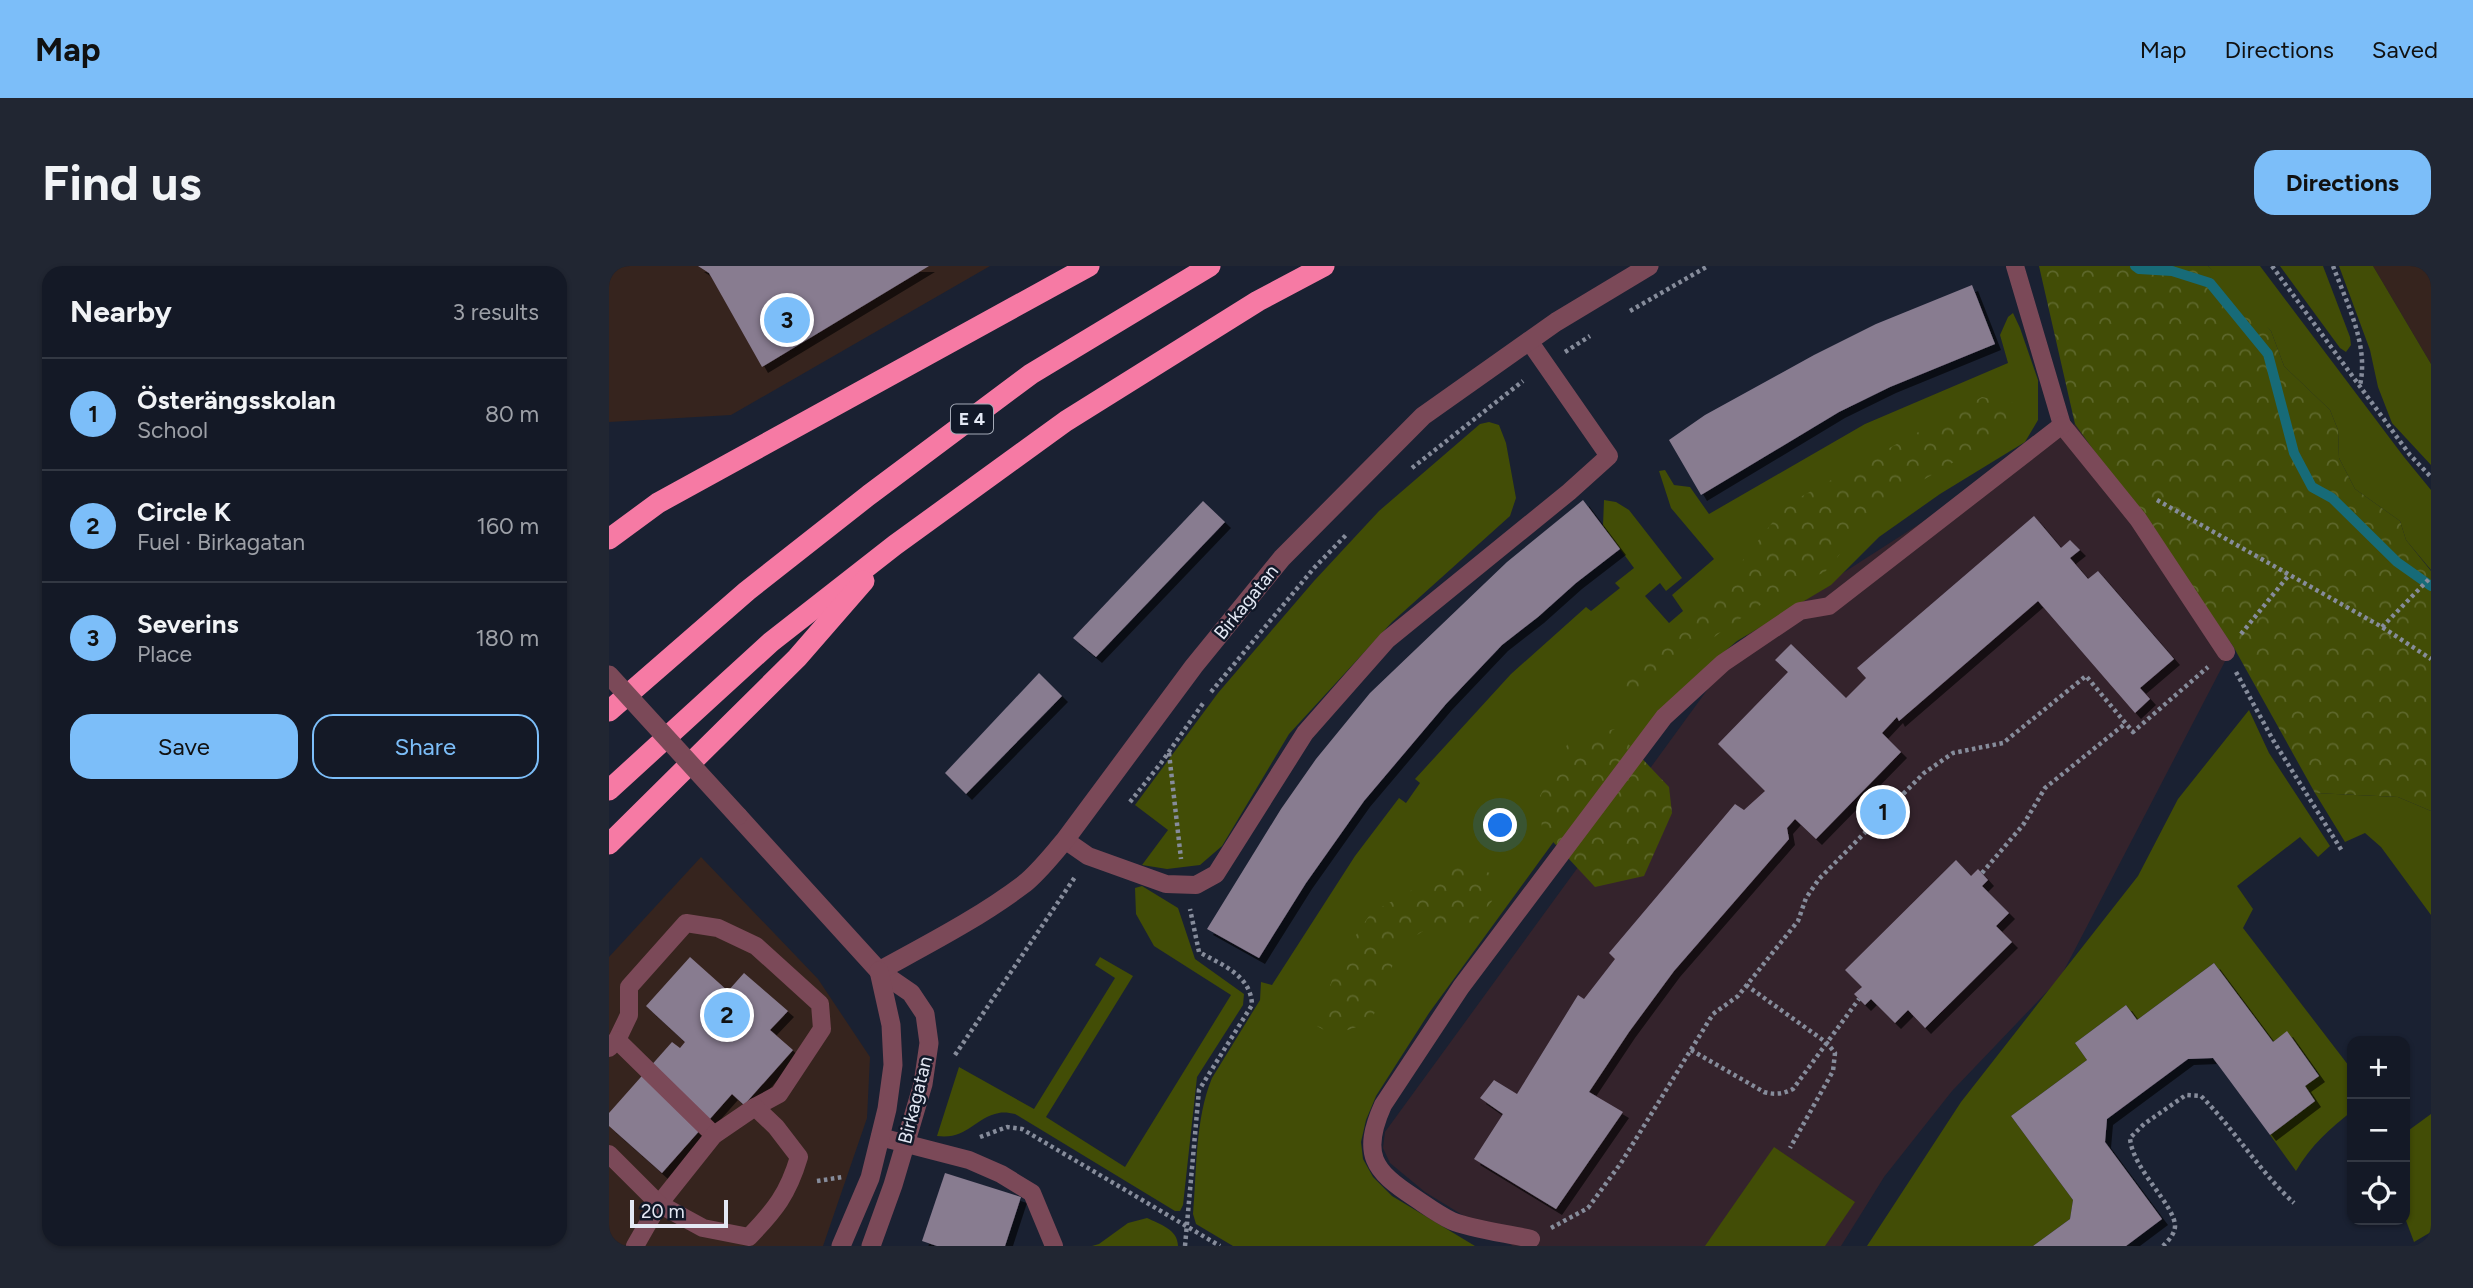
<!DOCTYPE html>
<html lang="en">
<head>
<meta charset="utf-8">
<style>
	:root { --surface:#141926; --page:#212632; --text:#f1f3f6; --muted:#9da0a7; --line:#333843; --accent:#7cbef9 }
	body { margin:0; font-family:Figtree,sans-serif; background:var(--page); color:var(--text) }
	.controls { position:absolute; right:21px; bottom:21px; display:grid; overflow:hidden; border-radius:14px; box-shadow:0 2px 5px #0004 }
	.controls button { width:63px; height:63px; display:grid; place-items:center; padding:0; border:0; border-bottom:2px solid var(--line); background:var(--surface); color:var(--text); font:35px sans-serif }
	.scale { position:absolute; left:21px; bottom:18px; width:98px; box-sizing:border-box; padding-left:7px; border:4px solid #e3e8f4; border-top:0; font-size:19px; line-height:24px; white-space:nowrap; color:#e3e8f4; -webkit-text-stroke:5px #111828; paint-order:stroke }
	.you { position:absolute; left:892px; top:560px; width:24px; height:24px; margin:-18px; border:5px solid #fff; border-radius:50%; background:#1a73e8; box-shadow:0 0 0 10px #1a73e833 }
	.badge { display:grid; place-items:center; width:46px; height:46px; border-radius:50%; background:var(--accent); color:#111; font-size:23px; font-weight:700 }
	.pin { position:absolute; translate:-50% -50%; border:4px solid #fff; box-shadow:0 2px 7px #0006 }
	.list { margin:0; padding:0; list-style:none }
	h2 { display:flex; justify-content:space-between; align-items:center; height:91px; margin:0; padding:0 28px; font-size:30px }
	h2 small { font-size:23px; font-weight:400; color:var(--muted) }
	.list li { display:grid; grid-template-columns:46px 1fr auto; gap:21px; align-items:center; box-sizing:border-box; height:112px; padding:0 28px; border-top:2px solid var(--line) }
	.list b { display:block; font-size:26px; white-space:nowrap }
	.list p { margin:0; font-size:23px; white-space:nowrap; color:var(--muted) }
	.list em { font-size:23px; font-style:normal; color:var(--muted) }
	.actions { display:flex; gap:14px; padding:21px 28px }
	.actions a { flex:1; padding:16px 0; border:2px solid var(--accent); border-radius:21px; text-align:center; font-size:24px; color:var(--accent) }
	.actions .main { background:var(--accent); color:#111 }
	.icon { flex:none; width:38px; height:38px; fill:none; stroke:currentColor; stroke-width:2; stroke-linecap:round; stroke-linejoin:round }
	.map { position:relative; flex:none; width:1822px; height:980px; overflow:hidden; border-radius:21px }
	header { display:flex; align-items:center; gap:42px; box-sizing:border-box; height:98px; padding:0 35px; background:var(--accent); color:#111 }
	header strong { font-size:33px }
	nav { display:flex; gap:38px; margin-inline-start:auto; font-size:24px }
	.intro { display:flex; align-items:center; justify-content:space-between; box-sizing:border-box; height:168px; padding:0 42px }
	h1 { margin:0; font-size:49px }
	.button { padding:18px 32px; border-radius:21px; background:var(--accent); color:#111; font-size:24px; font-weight:700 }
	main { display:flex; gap:42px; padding:0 42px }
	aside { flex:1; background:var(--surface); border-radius:21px; box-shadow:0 2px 5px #0004 }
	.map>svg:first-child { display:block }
	.commercial { fill:#36241e }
	.education { fill:#34232c }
	.grass { fill:#424d06 }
	.forest { fill:url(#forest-crowns) }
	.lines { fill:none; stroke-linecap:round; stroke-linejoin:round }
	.stream { stroke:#176b78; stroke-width:10 }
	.building { fill:#887b90; filter:url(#shadow) }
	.path { stroke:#868c9b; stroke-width:4.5; stroke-dasharray:3.5 3.5; stroke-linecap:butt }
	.service { stroke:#7b4958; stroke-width:18 }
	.tertiary { stroke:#7b4958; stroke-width:19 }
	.motorway { stroke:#f67aa4; stroke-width:21 }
	.tertiary-bridge { stroke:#7b4958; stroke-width:19 }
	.labels { text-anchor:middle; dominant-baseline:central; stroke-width:5; stroke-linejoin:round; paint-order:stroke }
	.shield { fill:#111828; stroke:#a4aab7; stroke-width:2 }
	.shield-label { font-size:18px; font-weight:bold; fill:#e3e8f4 }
	.street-label { font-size:19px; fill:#e3e8f4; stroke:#111828 }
</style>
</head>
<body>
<header>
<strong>Map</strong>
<nav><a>Map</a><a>Directions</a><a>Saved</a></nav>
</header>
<div class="intro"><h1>Find us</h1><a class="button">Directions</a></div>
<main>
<aside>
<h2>Nearby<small>3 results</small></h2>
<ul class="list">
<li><span class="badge">1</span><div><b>Österängsskolan</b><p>School</p></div><em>80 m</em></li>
<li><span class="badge">2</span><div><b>Circle K</b><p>Fuel · Birkagatan</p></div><em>160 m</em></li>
<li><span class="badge">3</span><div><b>Severins</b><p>Place</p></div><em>180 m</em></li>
</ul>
<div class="actions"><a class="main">Save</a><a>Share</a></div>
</aside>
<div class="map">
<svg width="1822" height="980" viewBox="0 0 1822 980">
	<defs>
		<pattern id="forest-crowns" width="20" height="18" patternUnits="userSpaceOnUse" patternTransform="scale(1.75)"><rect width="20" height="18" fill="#424d06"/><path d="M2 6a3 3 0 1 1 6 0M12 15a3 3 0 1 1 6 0" fill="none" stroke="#5d672b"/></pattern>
		<filter id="shadow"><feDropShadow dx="6" dy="6" stdDeviation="0" flood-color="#0009"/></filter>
	</defs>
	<rect width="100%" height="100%" fill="#1a2132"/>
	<g class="commercial">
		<path d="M 0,0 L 381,0 L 122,149 L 0,156 Z"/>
		<path d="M 1764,0 L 1822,0 L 1822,98 Z"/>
		<path d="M 92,591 L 209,713 L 261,791 L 258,852 L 214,980 L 0,980 L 0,691 Z"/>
	</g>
	<path class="education" d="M 1466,158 L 1624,380 L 1451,712 L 1343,825 L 1275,911 L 1232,980 L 904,980 L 816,926 L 781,897 L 774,882 L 776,866 L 1139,368 Z"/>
	<g class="grass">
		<path d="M 1599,0 L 1651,0 L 1795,191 L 1822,224 L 1822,304 L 1797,274 L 1791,255 L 1746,223 L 1730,192 L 1729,164 L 1721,144 L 1675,100 L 1662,65 Z"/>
		<path d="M 1671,0 L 1714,0 L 1741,71 L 1742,79 L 1737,86 L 1731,82 Z"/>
		<path d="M 1730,0 L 1764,0 L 1822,98 L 1822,199 L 1783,157 L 1769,121 L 1761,84 Z"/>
		<path d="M 1404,47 L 1411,62 L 1429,114 L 1429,154 L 1416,176 L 1331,228 L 1270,271 L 1222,319 L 1128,375 L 1088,409 L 967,545 L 820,747 L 767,830 L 757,854 L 752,876 L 754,893 L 764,911 L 783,930 L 866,980 L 624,980 L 587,958 L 584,948 C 588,903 586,853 603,812 L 651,734 L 652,716 L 663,719 L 746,590 L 790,532 L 797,537 L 811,517 L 806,513 L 902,408 L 977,341 L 982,345 L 1011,322 L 1006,317 L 1025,302 L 994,260 L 995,234 L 1007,236 L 1020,244 L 1073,312 L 1057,325 L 1051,317 L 1036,330 L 1060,357 L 1074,345 L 1063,329 L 1105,293 L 1062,242 L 1050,205 L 1056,204 L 1065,219 L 1081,221 L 1100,248 L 1256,158 L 1399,97 L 1391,69 L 1399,51 Z"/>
		<path d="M 880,156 L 890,159 L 897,177 L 907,232 L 901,250 L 783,356 L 680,468 L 613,580 L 591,599 L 558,603 L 533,599 L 559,564 L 526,539 L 609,427 L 705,315 L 770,245 L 871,158 Z"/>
		<path d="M 1640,444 L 1660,487 L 1721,580 L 1709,591 L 1691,571 L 1628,620 L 1644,643 L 1634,662 L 1743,804 L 1743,845 C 1721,863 1702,879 1687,905 L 1661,869 L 1706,835 L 1696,820 L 1710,809 L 1678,766 L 1664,776 L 1605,697 L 1528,754 L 1517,739 L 1466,777 L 1478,794 L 1402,850 L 1464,934 L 1461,953 L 1424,980 L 1258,980 L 1352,836 L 1529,610 L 1569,533 Z"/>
		<path d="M 1706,527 L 1789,531 L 1822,545 L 1822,649 L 1772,581 L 1756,567 L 1736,576 Z"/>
		<path d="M 533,620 L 569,642 L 586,693 L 635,728 L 634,739 L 588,811 L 574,939 L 571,945 L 566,945 L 406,848 C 401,847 395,846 390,847 C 365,852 358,874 328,870 L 350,801 L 425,843 L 506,712 L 486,699 L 491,691 L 524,710 L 437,851 L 516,901 L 622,729 L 545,680 L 527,648 L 526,622 Z"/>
		<path d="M 1822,848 L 1822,966 L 1805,976 L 1796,952 L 1796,867 Z"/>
		<path d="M 1165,881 L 1246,936 L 1216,980 L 1096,980 Z"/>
		<path d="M 538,952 C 550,958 569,963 569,980 L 483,980 L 490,978 L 519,957 Z"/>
	</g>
	<g class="forest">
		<path d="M 1430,0 L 1599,0 L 1636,34 L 1662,65 L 1675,100 L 1721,144 L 1729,164 L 1730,192 L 1746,223 L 1791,255 L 1797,274 L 1822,305 L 1822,545 L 1789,531 L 1706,527 L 1624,380 L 1466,158 Z"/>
		<path d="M 1373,131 L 1404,137 L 1405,161 L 1297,224 L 1246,270 L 1216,306 L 1172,325 L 1113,365 L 1031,430 L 1010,428 L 1004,414 L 1067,374 L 1127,303 L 1177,239 Z"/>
		<path d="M 1005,463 L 1060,521 L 1063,547 L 1035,610 L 986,621 L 933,564 L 931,530 L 959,477 Z"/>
		<path d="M 846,600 L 887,608 L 883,635 L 866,657 L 819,662 L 791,680 L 762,756 L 724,769 L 706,759 L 732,691 L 762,647 Z"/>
	</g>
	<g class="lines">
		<path class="stream" d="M 1526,0 L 1530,3 L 1563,5 L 1601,17 L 1659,88 L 1685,187 L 1703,221 L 1723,232 L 1788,296 L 1822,320"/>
	</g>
	<g class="building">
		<path d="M 89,0 L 320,0 L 153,101 L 100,7 Z"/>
		<path d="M 1363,19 L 1386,78 L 1281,121 L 1230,146 L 1092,229 L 1060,174 L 1096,149 L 1205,89 L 1267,58 Z"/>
		<path d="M 974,234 L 1011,283 L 967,317 L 929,351 L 893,379 L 837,438 L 755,535 L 697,617 L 650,692 L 598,663 L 672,543 L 707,493 L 761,427 L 898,296 Z"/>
		<path d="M 594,235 L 616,256 L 487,391 L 464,372 Z"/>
		<path d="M 1425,250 L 1452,282 L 1461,274 L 1471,284 L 1461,292 L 1479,313 L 1489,305 L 1565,393 L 1531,422 L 1541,433 L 1526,447 L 1429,335 L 1290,455 L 1288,451 L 1273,467 L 1292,486 L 1207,573 L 1186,553 L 1178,562 L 1180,573 L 1065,705 L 1020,766 L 980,826 L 1014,846 L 947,943 L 865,893 L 894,848 L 871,832 L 885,814 L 908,828 L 969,729 L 975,733 L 1006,693 L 1000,687 L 1126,538 L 1135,544 L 1156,525 L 1109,478 L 1179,406 L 1166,394 L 1182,378 L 1237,432 L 1257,412 L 1248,402 Z"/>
		<path d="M 430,407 L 453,430 L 357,528 L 336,507 Z"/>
		<path d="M 1347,594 L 1362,610 L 1369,603 L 1379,614 L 1373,620 L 1400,647 L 1387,660 L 1403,676 L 1316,762 L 1299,744 L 1286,757 L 1262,733 L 1256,739 L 1245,728 L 1253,721 L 1236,704 Z"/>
		<path d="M 81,691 L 119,725 L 135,707 L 179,745 L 161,764 L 184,784 L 135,839 L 123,828 L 53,907 L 0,860 L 0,847 L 63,776 L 71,782 L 76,776 L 37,740 Z"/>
		<path d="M 1605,697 L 1664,776 L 1678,765 L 1710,810 L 1696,820 L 1706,835 L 1661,869 L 1604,792 L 1579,793 L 1498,853 L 1496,876 L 1553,953 L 1517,980 L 1424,980 L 1461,953 L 1464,934 L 1402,850 L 1478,794 L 1466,777 L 1517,739 L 1528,754 Z"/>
		<path d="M 336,907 L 412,931 L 396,980 L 328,980 L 313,975 Z"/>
	</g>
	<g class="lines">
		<g class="path">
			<path d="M 1663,0 L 1801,189 L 1822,211"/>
			<path d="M 1724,0 C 1738,38 1760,79 1751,119"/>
			<path d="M 1021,45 L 1099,0"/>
			<path d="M 956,86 L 981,70"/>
			<path d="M 803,202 L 914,115"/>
			<path d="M 1548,234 L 1773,361 L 1822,393"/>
			<path d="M 1773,361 L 1822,311"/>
			<path d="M 1632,368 L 1680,309"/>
			<path d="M 1627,406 L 1664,474 L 1733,585"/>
			<path d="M 602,426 L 705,302 L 738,268"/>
			<path d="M 560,487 L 572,593"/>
			<path d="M 521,536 L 552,497 L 595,436"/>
			<path d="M 1373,607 L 1414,559 L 1436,522 L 1517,457"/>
			<path d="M 1137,719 L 1218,777 L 1226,787 L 1224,805 L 1181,882"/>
			<path d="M 1082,784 L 1155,826 C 1166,829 1174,828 1184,823 L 1250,733"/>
			<path d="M 346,789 L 466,611"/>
			<path d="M 371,871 L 398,861 L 413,863 L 611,980"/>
			<path d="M 208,915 L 234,911"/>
			<path d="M 942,962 L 979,942 L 1012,897 L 1104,748 L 1129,730 L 1189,655 L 1197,632 L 1210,613 L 1315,507 L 1344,487 L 1394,477 L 1477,410 L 1524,466 L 1599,401"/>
			<path d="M 576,980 L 590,824 L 643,739 C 642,709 613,699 590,686 L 581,643"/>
			<path d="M 1554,980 C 1559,975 1565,969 1566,961 C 1567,940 1523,903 1521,872 L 1535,858 L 1577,829 L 1592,830 C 1626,864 1650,905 1685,937"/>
		</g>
		<g class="service">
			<path d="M 1406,0 L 1453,159 L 1529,253 L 1617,386"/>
			<path d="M 456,574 L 479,590 L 557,618 L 587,619 L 607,608 L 696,467 L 778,374 L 960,226 L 1000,190 L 920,75"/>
			<path d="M 8,774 L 20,749 L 20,721 L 77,657 L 109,662 L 147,680 L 211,738 L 213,763 L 170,828 L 146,841"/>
			<path d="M 0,782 L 8,774 L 105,869"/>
			<path d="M 146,841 L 167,861 L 190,891 C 179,928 166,944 140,971 L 94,962 L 50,938 L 105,869 Z"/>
			<path d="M 271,871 L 360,894 L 392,908 L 423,927 L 445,980"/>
			<path d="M 0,888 L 50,938 L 26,980"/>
			<path d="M 922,973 C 901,968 861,963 843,955 C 830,949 818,940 806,932 C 764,905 752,888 774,839 L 852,721 L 1055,451 L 1114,397 L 1191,345 L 1220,340 L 1453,159"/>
		</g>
		<g class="tertiary">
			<path d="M 129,550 L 270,705 L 302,727 L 316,748 L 320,777 L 314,818 L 284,919 L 262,980"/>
			<path d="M 270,705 C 319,678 370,652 415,618 C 430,606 443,589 456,574 L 585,400 L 673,292 L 814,150 L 947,56 L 1040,0"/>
			<path d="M 232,980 L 261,912 L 278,843 L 284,799 L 282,759 L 270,705"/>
		</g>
		<g class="motorway">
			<path d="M 0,273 L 49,237 L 480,0"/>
			<path d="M 0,445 L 138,325 L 260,229 L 422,108 L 601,0"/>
			<path d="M 0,524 L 162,376 L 286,279 L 457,155 L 649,35 L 715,0"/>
			<path d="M 0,578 L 188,392 L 255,315"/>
		</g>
		<path class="tertiary-bridge" d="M 0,409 L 129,550"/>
	</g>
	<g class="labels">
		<rect class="shield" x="342" y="138.5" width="42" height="29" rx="5"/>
		<g class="shield-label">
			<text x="363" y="153">E 4</text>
		</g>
		<g class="street-label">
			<text transform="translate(637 336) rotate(-51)">Birkagatan</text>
			<text transform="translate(306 834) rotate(-76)">Birkagatan</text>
		</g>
	</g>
</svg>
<div class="controls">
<button>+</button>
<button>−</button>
<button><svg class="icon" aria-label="locate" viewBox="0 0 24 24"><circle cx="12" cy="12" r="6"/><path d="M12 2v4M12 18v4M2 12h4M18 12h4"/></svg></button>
</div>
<div class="scale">20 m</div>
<div class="you"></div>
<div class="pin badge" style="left:1274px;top:546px">1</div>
<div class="pin badge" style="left:118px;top:749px">2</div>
<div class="pin badge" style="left:178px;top:54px">3</div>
</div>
</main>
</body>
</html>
